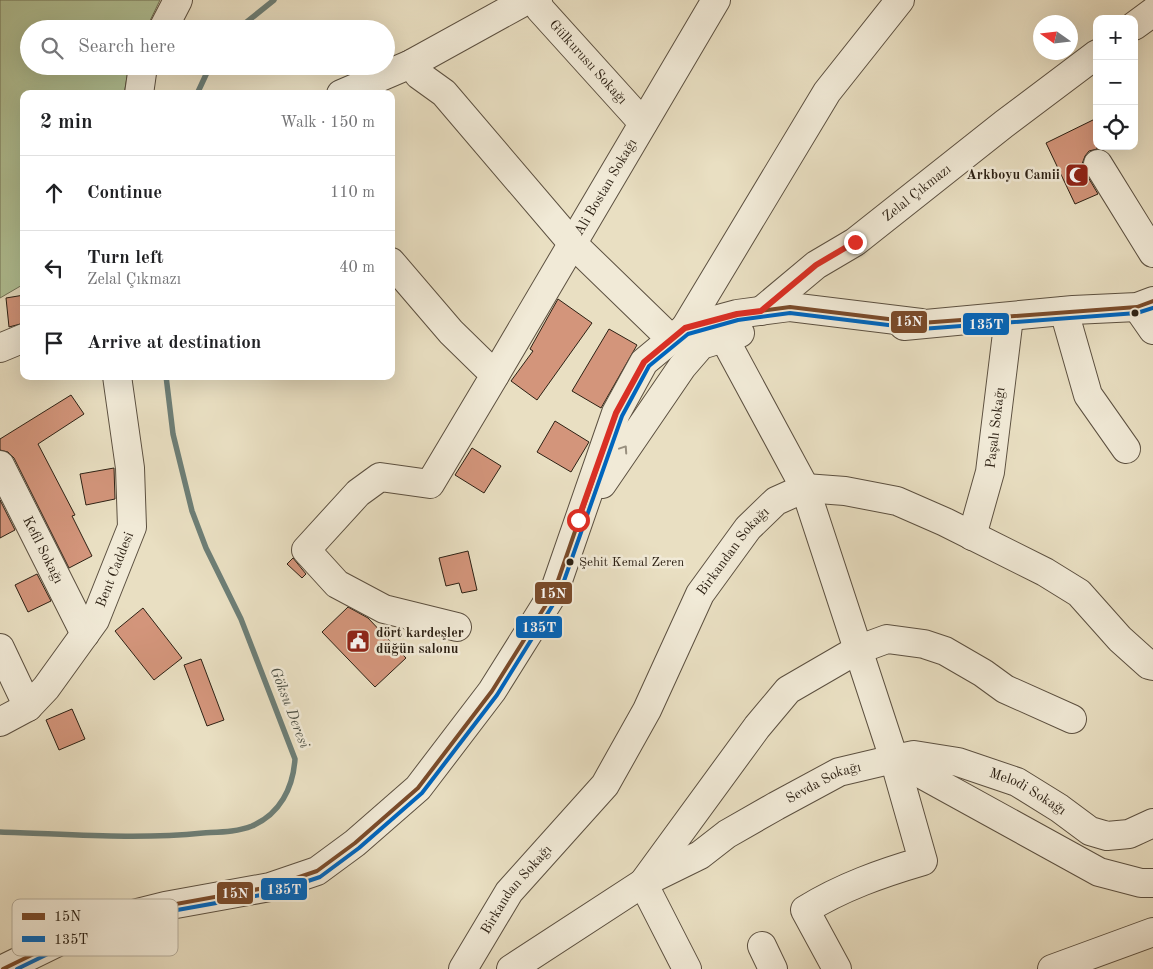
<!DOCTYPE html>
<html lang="en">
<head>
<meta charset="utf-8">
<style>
	:root { --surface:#fff; --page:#f2f2f2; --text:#202124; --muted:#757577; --line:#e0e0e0 }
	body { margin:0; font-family:"Old Standard TT",serif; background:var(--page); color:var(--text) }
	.controls { position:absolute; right:15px; top:15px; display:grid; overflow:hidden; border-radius:10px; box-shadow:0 5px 20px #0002 }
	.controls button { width:45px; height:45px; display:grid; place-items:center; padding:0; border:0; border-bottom:1px solid var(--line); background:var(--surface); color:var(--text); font:25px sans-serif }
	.compass { position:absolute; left:1033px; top:15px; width:45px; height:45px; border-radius:50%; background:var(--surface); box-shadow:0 5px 20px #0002; rotate:284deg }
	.stop { position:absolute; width:15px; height:15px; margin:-11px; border:4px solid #d93025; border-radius:50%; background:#fff }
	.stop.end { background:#d93025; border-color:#fff; box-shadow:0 1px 5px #0008 }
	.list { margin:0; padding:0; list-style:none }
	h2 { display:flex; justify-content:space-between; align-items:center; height:65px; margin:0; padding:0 20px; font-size:21px }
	h2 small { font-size:16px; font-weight:400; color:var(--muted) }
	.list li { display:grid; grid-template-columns:32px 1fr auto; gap:15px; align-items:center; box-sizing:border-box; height:75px; padding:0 20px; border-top:1px solid var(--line) }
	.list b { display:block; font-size:19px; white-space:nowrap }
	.list p { margin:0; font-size:16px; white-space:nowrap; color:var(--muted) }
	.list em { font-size:16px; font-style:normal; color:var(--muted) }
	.icon { flex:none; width:28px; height:28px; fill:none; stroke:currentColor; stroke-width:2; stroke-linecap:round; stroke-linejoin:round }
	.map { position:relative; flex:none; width:1153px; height:969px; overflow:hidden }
	.search { position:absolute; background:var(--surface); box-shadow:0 5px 20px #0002; left:20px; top:20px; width:375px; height:55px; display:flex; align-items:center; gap:12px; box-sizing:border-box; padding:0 18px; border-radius:28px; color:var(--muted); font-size:19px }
	.panel { position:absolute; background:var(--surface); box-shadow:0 5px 20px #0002; left:20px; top:90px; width:375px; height:290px; border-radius:10px }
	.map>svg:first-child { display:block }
	.green { fill:#b2c397; stroke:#707256 }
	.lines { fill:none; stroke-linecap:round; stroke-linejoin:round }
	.stream { stroke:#6d7e76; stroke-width:5.5 }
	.building { fill:#d3957b; stroke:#2d2114 }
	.minor-casing { stroke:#5c5040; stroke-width:30 }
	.minor { stroke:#f1ead7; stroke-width:28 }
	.bus-1-casing { stroke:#f1ead7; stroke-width:8 }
	.bus-2-casing { stroke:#f1ead7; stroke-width:8 }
	.bus-1 { stroke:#7a4b2a; stroke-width:4 }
	.bus-2 { stroke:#0065bd; stroke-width:4 }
	.oneway { stroke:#99907f }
	.route { stroke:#d93025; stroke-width:6 }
	.bus-dot { fill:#2d2114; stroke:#f1ead7; stroke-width:2 }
	.labels { text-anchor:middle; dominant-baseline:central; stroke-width:5; stroke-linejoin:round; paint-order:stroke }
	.bus-label { font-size:13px; fill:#2d2114; stroke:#f1ead7; text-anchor:start }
	.street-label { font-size:14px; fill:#2d2114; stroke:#f1ead7 }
	.poi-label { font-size:14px; font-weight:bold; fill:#2d2114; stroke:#f1ead7; text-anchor:end }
	.water-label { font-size:15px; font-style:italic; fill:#4d5045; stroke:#f1ead7 }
	.key { fill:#f1ead7; stroke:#b6ae9c; stroke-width:1 }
	.key-label { font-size:14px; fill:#2d2114 }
	.line-badge { stroke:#f1ead7; stroke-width:2 }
	.badge-label { font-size:14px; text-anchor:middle; font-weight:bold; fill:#fff }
</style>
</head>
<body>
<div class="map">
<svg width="1153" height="969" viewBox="0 0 1153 969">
	<rect width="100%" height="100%" fill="#e9dfc2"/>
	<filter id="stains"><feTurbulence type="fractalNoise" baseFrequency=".004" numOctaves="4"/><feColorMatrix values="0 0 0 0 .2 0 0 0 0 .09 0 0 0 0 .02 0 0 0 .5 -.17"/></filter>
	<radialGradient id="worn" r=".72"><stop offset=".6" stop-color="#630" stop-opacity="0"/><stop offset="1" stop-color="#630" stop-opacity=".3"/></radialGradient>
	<path class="green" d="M 0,0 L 160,0 L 146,29 L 29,29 L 29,66 L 129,66 L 124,94 L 24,94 L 24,284 L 0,298 Z"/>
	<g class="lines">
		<g class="stream">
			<path d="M 238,29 L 274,0"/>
			<path d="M 197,94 L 210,66"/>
			<path d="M 0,832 C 68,834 135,840 203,833 C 219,832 237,832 252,826 C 280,814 293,788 295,759 L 241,619 L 206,548 L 192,511 L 173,434 L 166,376"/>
		</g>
	</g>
	<g class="building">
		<path d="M 1097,118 L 1097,149 L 1089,151 L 1085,156 L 1082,164 L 1085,172 L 1098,194 L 1075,204 L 1046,143 Z"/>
		<path d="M 24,295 L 24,323 L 9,327 L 6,298 Z"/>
		<path d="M 558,299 L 592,323 L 537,400 L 511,381 L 533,351 L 530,349 Z"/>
		<path d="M 609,329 L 637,345 L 601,408 L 572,391 Z"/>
		<path d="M 71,395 L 84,414 L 38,444 L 75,515 L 72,516 L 92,556 L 69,568 L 14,458 L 8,452 L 0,450 L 0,439 Z"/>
		<path d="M 555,421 L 589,442 L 571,472 L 537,452 Z"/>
		<path d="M 472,448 L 501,466 L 484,493 L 455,475 Z"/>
		<path d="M 114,468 L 115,499 L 86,505 L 80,474 Z"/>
		<path d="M 0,500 L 15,530 L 0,538 Z"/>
		<path d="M 468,551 L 477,590 L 462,593 L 459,583 L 446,586 L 439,558 Z"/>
		<path d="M 293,558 L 306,574 L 302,578 L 287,564 Z"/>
		<path d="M 37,574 L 51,601 L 28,612 L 15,585 Z"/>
		<path d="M 348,607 L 368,618 L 406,658 L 375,687 L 322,632 Z"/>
		<path d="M 143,608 L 182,658 L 154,680 L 115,631 Z"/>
		<path d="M 201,659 L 224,720 L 207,726 L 184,665 Z"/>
		<path d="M 72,709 L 85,739 L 59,750 L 46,720 Z"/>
	</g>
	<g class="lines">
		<g class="minor-casing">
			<g id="minor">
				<path id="s1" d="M 537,0 L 540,9 L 643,123"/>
				<path d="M 1134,26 L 1153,12"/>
				<path d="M 163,29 L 178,0"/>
				<path d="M 411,64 L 419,75 L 444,93 L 572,243 L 671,339"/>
				<path d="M 139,94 L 143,66"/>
				<path d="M 341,94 L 411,64 L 527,0"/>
				<path d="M 1098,164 L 1153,253"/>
				<path d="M 391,262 L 451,332 L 495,375 L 430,484 L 380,477 L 358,493 L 306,550 L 337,584 L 384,609 L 457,627"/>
				<path d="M 1137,307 L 1153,330"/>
				<path id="s2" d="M 761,311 L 816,265 L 855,242 L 1004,124 L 1097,54"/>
				<path d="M 1064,311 L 1088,395 L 1126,449"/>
				<path d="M 904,326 L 1073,310 L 1137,307 L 1153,301"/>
				<path d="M 685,328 L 827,92 L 900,0"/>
				<path d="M 724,338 L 805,488 L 894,759 L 923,861 C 882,873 842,887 805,910 L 837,969"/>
				<path d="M 0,348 L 24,338"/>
				<path id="s3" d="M 495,375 L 716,0"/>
				<path id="s4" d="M 0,465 L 85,634"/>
				<path d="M 602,484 L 682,367 L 701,345 L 740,333"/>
				<path id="s5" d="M 972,536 L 990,472 L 1009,317"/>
				<path d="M 0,648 L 28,707"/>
				<path id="s6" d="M 0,722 L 28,707 L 46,688 L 95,620 L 132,527 L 130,468 L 117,376"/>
				<path id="s7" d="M 895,759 L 914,755 L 958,762 L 1017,782 L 1059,808 L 1090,831 L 1107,836 L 1129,834 L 1153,823"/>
				<path d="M 762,946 L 773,969"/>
				<path d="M 3,969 L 97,923 L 165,906 L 270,887 L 317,871 L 355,843 L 418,788 L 492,691 L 554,592 L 616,413 L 644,362 L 685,328 L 737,314 L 790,307 L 921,323"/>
				<path id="s8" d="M 463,969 L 509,892 L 605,785 L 647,710 L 700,594 L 748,528 L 776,501 L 805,488 L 845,491 L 897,501 L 945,522 L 1045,572 L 1079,593 L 1120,639 L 1149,665 L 1153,666"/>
				<path id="s9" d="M 511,969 L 643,883 L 700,855 L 727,834 L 776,806 L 839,772 L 894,759 L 1099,872 L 1141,883 L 1153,883"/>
				<path d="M 687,969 L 643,883 L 757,727 L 788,690 L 857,650 L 887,639 L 924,644 L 945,651 L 983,673 L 1005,689 L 1072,719"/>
				<path d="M 1052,969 L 1153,932"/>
			</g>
		</g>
		<use href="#minor" class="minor"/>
		<g class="bus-1-casing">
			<path id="bus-1" d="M 3,969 L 97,923 L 165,906 L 270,887 L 317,871 L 355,843 L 418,788 L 492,691 L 554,592 L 616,413 L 644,362 L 685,328 L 737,314 L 790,307 L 921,323 L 1137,307 L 1153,301"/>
		</g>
		<g class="bus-2-casing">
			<path id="bus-2" d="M 17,969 L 99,929 L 166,912 L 272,893 L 320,877 L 359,848 L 422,793 L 497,695 L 559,595 L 622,416 L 649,366 L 688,334 L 738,320 L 790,313 L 921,329 L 1137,313 L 1153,308"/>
		</g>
		<use href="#bus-1" class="bus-1"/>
		<use href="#bus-2" class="bus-2"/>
	</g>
	<defs><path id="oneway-chevron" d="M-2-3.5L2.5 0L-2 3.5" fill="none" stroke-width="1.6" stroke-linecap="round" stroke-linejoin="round" transform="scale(1.25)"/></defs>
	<use class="oneway" href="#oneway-chevron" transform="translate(624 449) rotate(-56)"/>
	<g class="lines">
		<path class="route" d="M 578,520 L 616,413 L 644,362 L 685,328 L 737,314 L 761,311 L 816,265 L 855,242"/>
	</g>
	<defs>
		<g id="mosque-square" transform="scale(1.25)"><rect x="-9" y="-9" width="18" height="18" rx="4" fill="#8f2418" stroke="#f1ead7"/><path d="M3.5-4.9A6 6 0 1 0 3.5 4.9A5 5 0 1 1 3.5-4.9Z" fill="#fff"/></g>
		<g id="civic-square" transform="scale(1.25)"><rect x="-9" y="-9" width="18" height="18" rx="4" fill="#8f2418" stroke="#f1ead7"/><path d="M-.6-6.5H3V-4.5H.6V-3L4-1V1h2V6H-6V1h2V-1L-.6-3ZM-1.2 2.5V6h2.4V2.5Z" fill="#fff"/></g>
	</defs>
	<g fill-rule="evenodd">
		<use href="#mosque-square" x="1077" y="175"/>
		<use href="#civic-square" x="358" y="641"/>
	</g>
	<g class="bus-dot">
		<circle cx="1135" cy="313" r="4.5"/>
		<circle cx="570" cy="562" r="4.5"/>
	</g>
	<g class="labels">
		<g class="bus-label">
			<text x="579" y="562">Şehit Kemal Zeren</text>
		</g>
		<g class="street-label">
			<text stroke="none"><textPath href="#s1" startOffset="81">Gülkurusu Sokağı</textPath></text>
			<text stroke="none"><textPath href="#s3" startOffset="218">Ali Bostan Sokağı</textPath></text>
			<text stroke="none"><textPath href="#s2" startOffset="196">Zelal Çıkmazı</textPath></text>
			<text stroke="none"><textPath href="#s5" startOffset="111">Paşalı Sokağı</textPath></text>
			<text stroke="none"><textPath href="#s4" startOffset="95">Kefil Sokağı</textPath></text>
			<text stroke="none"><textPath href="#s8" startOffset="501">Birkandan Sokağı</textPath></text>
			<text stroke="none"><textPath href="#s6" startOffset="196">Bent Caddesi</textPath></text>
			<text stroke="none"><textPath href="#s9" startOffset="365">Sevda Sokaḡı</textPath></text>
			<text stroke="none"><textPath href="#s7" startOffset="140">Melodi Sokağı</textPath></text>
			<text stroke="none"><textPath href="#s8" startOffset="96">Birkandan Sokağı</textPath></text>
		</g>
		<g class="poi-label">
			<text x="1060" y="175">Arkboyu Camii</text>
			<text x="376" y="633" text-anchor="start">dört kardeşler<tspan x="376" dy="16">düğün salonu</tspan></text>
		</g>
		<g class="water-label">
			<text transform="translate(289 708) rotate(69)">Göksu Deresi</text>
		</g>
	</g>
	<rect x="12" y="899" width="166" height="57" rx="8" class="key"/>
	<rect x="22" y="913" width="23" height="7" fill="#7a4b2a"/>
	<rect x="22" y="936" width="23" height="6" fill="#0065bd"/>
	<g class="key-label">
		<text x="54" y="921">15N</text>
		<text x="54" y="944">135T</text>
	</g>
	<g class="line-badge">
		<rect x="890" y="310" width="38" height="24" rx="5" fill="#7a4b2a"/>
		<rect x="962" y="312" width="48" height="24" rx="5" fill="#0065bd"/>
		<rect x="534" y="581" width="39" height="24" rx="5" fill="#7a4b2a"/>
		<rect x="515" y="615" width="48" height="24" rx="5" fill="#0065bd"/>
		<rect x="260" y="877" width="48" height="24" rx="5" fill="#0065bd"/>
		<rect x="216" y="881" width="38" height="24" rx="5" fill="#7a4b2a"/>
	</g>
	<g class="badge-label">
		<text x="909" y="326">15N</text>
		<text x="986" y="329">135T</text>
		<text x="553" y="598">15N</text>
		<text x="539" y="632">135T</text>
		<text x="284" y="894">135T</text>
		<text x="235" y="898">15N</text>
	</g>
	<rect width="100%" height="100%" filter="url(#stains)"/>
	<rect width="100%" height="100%" fill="url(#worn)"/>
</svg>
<div class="controls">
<button>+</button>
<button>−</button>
<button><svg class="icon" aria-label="locate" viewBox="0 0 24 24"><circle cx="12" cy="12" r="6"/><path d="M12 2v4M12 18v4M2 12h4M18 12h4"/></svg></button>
</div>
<svg class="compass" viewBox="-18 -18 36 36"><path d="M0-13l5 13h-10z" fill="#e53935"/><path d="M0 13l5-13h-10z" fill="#757577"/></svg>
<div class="stop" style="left:578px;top:520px"></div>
<div class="stop end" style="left:855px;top:242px"></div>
<div class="search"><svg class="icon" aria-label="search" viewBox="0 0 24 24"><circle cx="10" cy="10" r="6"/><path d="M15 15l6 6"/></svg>Search here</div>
<section class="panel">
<h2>2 min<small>Walk · 150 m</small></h2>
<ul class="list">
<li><svg class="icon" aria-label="ahead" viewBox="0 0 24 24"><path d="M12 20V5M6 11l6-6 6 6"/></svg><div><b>Continue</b></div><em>110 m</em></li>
<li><svg class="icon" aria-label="left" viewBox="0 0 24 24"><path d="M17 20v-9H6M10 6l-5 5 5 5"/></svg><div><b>Turn left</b><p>Zelal Çıkmazı</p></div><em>40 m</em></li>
<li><svg class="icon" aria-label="arrive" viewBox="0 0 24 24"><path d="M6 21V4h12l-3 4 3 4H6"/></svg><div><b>Arrive at destination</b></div></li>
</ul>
</section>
</div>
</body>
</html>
